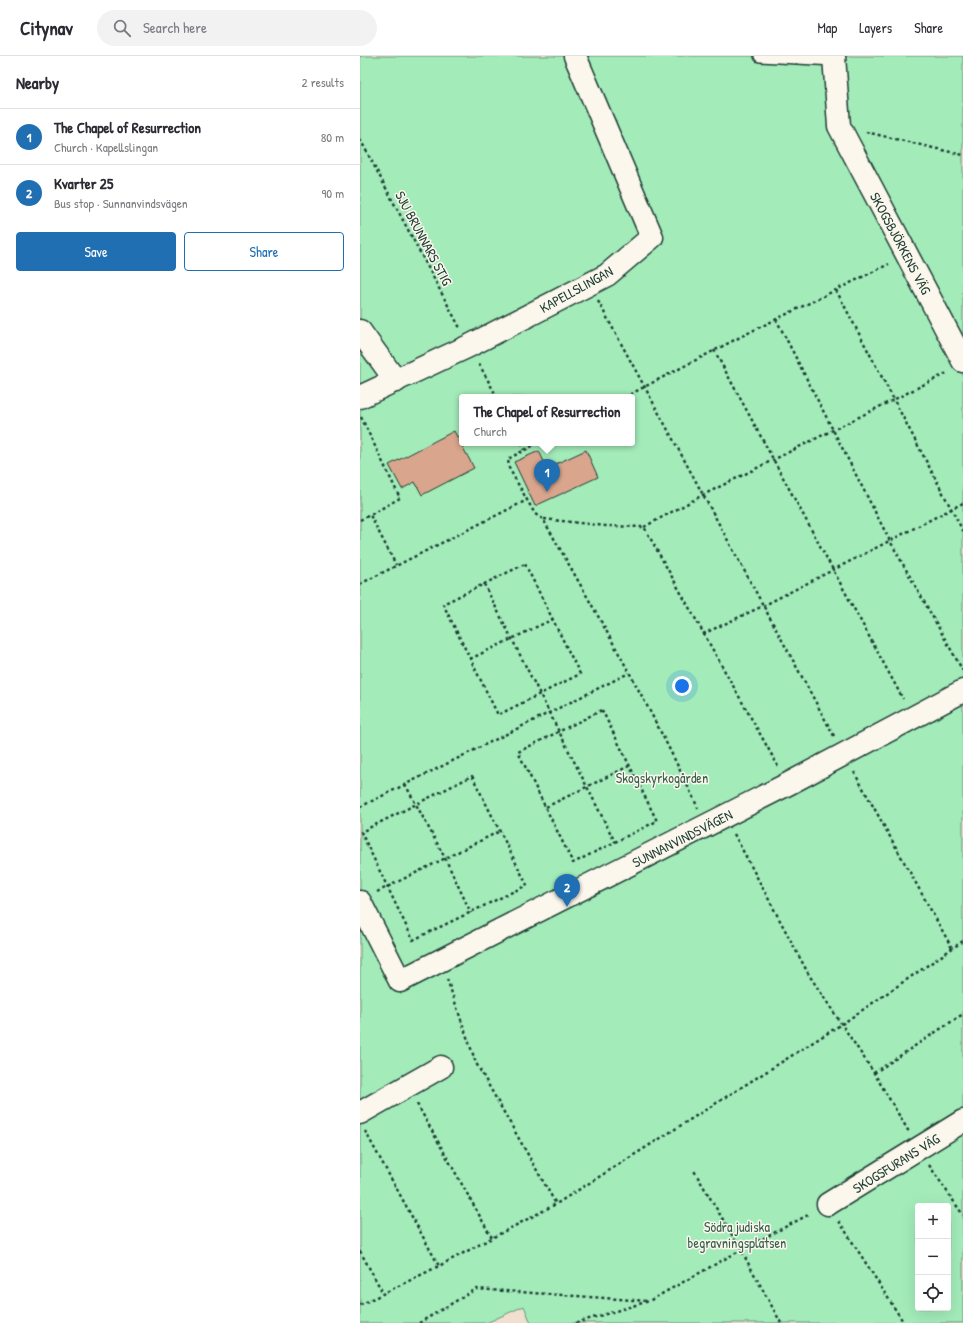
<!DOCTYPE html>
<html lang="en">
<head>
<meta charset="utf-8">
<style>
	:root { --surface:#fff; --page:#f2f2f3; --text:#2b2b33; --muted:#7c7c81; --line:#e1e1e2; --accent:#1f6fb2 }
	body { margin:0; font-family:"Patrick Hand",sans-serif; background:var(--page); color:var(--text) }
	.controls { position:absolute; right:12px; bottom:12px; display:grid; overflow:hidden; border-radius:4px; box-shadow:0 4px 16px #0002 }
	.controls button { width:36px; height:36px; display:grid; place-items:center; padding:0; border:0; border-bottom:1px solid var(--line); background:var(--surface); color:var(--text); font:20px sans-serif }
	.you { position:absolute; left:322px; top:630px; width:14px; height:14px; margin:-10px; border:3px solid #fff; border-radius:50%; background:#1a73e8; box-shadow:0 0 0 6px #1a73e833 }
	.badge { display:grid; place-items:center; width:26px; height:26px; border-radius:50%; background:var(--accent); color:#fff; font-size:13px; font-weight:700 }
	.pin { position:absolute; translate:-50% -33px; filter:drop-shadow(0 1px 2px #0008) }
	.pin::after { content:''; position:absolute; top:21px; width:14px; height:12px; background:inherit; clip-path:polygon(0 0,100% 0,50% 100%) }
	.popup { position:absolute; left:99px; top:338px; width:176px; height:52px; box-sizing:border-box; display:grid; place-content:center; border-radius:4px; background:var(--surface); filter:drop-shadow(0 1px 3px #0005); font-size:13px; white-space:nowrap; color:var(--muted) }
	.popup b { font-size:15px; color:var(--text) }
	.popup::after { content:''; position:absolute; left:50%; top:100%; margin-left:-8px; border:8px solid transparent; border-top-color:var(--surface) }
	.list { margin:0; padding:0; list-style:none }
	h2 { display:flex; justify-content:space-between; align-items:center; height:52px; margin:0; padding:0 16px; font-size:17px }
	h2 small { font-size:13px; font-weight:400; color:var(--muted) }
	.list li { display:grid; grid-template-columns:26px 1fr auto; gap:12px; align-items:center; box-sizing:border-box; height:56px; padding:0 16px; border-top:1px solid var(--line) }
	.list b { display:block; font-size:15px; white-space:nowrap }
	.list p { margin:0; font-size:13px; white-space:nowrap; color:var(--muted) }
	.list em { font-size:13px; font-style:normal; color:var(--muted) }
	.actions { display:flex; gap:8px; padding:12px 16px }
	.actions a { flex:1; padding:9px 0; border:1px solid var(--accent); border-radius:4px; text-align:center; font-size:14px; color:var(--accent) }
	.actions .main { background:var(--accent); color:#fff }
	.icon { flex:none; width:22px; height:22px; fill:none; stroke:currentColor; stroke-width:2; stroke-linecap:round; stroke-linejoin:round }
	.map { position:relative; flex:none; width:603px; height:1267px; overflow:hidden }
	header { display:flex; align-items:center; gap:24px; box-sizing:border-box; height:56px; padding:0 20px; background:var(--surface); border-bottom:1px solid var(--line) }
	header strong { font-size:19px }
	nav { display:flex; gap:22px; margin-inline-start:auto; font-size:14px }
	.search { width:280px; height:36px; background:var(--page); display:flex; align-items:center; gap:10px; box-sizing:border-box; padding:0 14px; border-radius:22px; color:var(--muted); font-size:15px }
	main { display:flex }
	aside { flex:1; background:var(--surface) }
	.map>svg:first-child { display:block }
	.green { fill:#a3ecba; stroke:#619477; fill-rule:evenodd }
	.building { fill:#d9a68d; stroke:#1f3d34 }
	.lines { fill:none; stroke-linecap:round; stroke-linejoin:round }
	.service-casing { stroke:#1f3d34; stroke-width:14 }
	.minor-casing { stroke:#1f3d34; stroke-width:25 }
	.path { stroke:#1f3d34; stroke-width:2.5; stroke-dasharray:3 3; stroke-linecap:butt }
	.service { stroke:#fbf7ec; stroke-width:11 }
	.minor { stroke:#fbf7ec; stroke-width:22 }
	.labels { text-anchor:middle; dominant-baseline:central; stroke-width:3; stroke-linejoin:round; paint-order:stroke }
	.street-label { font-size:14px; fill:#1f3d34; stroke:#fbf7ec }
	.park-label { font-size:14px; fill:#39604f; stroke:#fbf7ec }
</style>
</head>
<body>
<header>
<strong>Citynav</strong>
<div class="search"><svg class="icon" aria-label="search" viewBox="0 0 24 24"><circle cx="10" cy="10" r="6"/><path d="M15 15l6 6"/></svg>Search here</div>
<nav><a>Map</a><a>Layers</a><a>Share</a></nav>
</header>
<main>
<aside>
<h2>Nearby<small>2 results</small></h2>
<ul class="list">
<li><span class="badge">1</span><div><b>The Chapel of Resurrection</b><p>Church · Kapellslingan</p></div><em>80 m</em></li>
<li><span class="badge">2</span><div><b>Kvarter 25</b><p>Bus stop · Sunnanvindsvägen</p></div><em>90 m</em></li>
</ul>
<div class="actions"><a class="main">Save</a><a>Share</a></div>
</aside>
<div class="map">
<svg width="603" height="1267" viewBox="0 0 603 1267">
	<rect width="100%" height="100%" fill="#f1dfd0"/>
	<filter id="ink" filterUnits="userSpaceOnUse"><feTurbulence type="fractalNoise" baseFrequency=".025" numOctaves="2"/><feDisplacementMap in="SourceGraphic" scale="8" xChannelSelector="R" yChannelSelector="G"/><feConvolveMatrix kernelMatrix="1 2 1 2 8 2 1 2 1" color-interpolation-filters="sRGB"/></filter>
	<g filter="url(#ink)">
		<path class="green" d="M 0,0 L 603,0 L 603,1267 L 171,1267 L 164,1250 L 126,1267 L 0,1267 ZM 102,341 L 272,341 L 272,387 L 102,387 ZM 558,1150 L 588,1150 L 588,1252 L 558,1252 Z"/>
		<g class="building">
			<path d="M 94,375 L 114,412 L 62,439 L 55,426 L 42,433 L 29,409 Z"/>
			<path d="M 226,394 L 238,421 L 175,450 L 154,406 L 179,395 L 187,412 Z"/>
		</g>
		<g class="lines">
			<g class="service-casing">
				<path id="service" d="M 400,0 L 474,4"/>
			</g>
			<g class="minor-casing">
				<g id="minor">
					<path d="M 474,0 L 479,70 L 603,305"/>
					<path d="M 0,275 L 36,325"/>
					<path d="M 0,341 L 109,290 L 247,219 L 292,181 L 215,0"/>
					<path d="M 0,846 L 40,925 L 428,728 L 603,635"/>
					<path d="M 0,1057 L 81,1011"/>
					<path d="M 468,1148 L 603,1065"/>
				</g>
			</g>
			<g class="path">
				<path d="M 506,76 L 603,99"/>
				<path d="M 0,83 L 100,272"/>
				<path d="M 476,234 L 603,475"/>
				<path d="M 238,245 L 474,680"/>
				<path d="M 416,263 L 530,485 L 603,615"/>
				<path d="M 354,294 L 543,643"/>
				<path d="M 119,308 L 137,341"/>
				<path d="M 265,341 L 384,279 L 529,208"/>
				<path d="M 1,361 L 40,442 L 10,459"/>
				<path d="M 161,387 L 164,394"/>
				<path d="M 178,387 L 148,403 L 149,412 L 175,458 L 183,463 C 237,558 292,653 338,752"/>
				<path d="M 184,463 L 246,470 L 284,471 L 418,710"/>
				<path d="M 0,464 L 10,459 L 36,509"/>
				<path d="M 284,471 L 343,439 L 587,317"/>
				<path d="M 165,508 L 220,618 L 138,659 L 83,548 Z"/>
				<path d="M 0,528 L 167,444"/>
				<path d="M 124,528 L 255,786"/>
				<path d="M 343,578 L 403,550 L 603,447"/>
				<path d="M 110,603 L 193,563"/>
				<path d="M 242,654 L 297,765 L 213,807 L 158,696 Z"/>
				<path d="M 494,716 L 592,892"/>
				<path d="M 112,720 L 167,829 L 53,884 L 1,776 Z"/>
				<path d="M 45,728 L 85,802 L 111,857"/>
				<path d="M 0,751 L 269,617"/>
				<path d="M 186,751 L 269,710"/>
				<path d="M 374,778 L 449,919 L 514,1017 L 549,1076"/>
				<path d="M 17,836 L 140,775"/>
				<path d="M 87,923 L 116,1007 L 196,1148"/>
				<path d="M 514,1017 L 603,958"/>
				<path d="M 57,1048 L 132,1182"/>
				<path d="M 5,1075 L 79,1210"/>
				<path d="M 569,1109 L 603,1159"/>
				<path d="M 479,1165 L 544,1267"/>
				<path d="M 0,1195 L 23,1237"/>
				<path d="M 0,1249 L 79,1210 L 196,1148 L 482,968 L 603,885"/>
				<path d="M 59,1267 L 116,1233 L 287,1245"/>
				<path d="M 216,1267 L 289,1245 L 381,1194 L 333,1113"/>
				<path d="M 421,1267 L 381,1194 L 450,1158"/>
			</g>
			<use href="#service" class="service"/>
			<use href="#minor" class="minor"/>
		</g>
	</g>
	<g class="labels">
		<g class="street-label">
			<text transform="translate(64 182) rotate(62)">SJU BRUNNARS STIG</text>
			<text transform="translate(541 187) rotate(62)">SKOGSBJÖRKENS VÄG</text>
			<text transform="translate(216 233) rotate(-29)">KAPELLSLINGAN</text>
			<text transform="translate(322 782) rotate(-27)">SUNNANVINDSVÄGEN</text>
			<text transform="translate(536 1107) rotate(-32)">SKOGSFURANS VÄG</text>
		</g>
		<g class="park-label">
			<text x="302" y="721">Skogskyrkogården</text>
			<text x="377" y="1170">Södra judiska<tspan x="377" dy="16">begravningsplatsen</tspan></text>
		</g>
	</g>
</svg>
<div class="controls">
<button>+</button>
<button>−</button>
<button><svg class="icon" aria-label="locate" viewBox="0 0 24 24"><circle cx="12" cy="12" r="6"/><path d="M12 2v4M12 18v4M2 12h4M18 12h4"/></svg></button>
</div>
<div class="you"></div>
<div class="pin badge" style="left:187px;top:436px">1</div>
<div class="popup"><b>The Chapel of Resurrection</b>Church</div>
<div class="pin badge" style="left:207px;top:851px">2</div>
</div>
</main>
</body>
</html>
